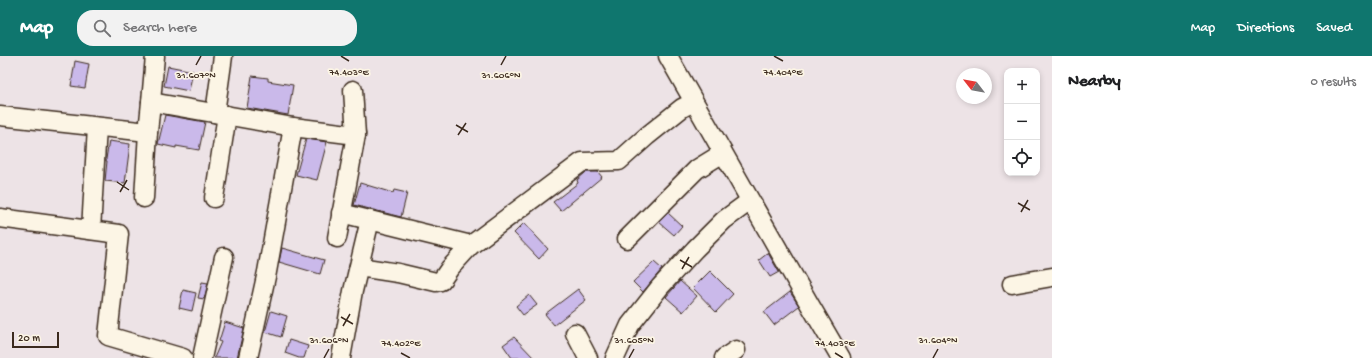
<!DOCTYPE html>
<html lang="en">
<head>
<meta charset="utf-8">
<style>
	:root { --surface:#fff; --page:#f2f2f2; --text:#202124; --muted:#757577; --line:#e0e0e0; --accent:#0f766e }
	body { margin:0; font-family:"Gochi Hand",sans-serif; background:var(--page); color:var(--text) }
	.controls { position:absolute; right:12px; top:12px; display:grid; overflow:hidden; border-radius:8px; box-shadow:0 2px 6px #0003 }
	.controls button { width:36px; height:36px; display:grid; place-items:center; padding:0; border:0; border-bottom:1px solid var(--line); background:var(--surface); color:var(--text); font:20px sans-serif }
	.compass { position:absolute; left:956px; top:12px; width:36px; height:36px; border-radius:50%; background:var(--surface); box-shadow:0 2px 6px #0003; rotate:301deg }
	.scale { position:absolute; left:12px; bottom:10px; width:47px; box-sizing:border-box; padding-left:4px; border:2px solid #3b2a1e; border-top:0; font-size:11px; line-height:14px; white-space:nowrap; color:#3b2a1e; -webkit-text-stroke:3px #fcf5e5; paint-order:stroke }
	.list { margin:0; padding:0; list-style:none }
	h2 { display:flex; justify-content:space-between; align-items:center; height:52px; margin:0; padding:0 16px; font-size:17px }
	h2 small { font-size:13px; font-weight:400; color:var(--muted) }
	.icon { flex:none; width:22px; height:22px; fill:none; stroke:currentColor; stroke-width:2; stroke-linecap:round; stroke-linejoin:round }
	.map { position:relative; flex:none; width:1052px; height:302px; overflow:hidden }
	header { display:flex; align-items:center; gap:24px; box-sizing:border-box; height:56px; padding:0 20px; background:var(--accent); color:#fff }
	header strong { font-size:19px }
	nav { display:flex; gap:22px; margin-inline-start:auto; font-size:14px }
	.search { width:280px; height:36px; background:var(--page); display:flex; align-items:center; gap:10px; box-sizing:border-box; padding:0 14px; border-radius:16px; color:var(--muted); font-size:15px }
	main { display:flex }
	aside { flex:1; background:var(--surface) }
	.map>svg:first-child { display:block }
	.building { fill:#cab9ea; stroke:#3b2a1e }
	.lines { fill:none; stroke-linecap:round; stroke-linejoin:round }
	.street-casing { stroke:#3b2a1e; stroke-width:21 }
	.street { stroke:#fcf5e5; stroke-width:18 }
	.ticks { fill:none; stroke:#3b2a1e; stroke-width:1.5 }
	.ticks-label { font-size:10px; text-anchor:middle; fill:#3b2a1e; stroke:#fcf5e5; stroke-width:3.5; stroke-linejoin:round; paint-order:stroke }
</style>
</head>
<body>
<header>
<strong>Map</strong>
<div class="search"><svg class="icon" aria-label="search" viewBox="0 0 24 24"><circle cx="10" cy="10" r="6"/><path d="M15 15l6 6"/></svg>Search here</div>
<nav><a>Map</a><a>Directions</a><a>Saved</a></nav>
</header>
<main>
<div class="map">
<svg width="1052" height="302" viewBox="0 0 1052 302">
	<rect width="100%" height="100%" fill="#ede3e6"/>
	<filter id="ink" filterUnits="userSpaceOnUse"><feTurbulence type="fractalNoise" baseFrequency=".025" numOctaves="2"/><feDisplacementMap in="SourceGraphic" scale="8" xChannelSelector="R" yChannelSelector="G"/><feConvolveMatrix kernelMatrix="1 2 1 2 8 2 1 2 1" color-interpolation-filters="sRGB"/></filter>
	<g filter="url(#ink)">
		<g class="building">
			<path d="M 75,5 L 89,8 L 85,32 L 71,30 Z"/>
			<path d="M 168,10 L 193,15 L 189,35 L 164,30 Z"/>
			<path d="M 252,20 L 268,22 L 268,25 L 293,29 L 288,59 L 247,52 Z"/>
			<path d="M 165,59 L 205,66 L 199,94 L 176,90 L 176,92 L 158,88 Z"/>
			<path d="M 306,83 L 327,86 L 317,124 L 296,119 Z"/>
			<path d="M 109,85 L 130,88 L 125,127 L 105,125 L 107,105 L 106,105 L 106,103 Z"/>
			<path d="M 586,116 L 598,116 L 602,121 L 561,155 L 553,146 L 578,127 L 577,124 Z"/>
			<path d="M 360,127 L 393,137 L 394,134 L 407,137 L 401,161 L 354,149 Z"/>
			<path d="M 668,157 L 682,170 L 674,179 L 659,166 Z"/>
			<path d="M 524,167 L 548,193 L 539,203 L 514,177 Z"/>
			<path d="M 282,192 L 324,204 L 320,218 L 279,206 Z"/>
			<path d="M 768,197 L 779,216 L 770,221 L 759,204 Z"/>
			<path d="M 654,206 L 662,213 L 643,236 L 633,226 Z"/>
			<path d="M 710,215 L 733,238 L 716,256 L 693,232 Z"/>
			<path d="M 680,225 L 697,240 L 683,256 L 666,241 Z"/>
			<path d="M 202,226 L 208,227 L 204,243 L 198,242 Z"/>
			<path d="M 578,233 L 586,244 L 554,269 L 545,258 Z"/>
			<path d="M 183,234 L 196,237 L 192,255 L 179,252 Z"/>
			<path d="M 790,236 L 799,250 L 774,269 L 764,256 Z"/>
			<path d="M 529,239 L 537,249 L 523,259 L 516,250 Z"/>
			<path d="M 271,255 L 287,260 L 281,281 L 265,276 Z"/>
			<path d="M 225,266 L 244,272 L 237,302 L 214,302 L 221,286 L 219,285 Z"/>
			<path d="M 514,281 L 534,302 L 512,302 L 503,289 Z"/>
			<path d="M 289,284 L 308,290 L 304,302 L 299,302 L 285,297 Z"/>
		</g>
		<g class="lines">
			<g class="street-casing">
				<g id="street">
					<path d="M 668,0 L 810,249 L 841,302"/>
					<path d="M 151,46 L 155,0"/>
					<path d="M 215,57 L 223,0"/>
					<path d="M 0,60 L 148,76 L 151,46 L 293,71 L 267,216 L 248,302"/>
					<path d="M 293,71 L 356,79 L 353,34"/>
					<path d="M 144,142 L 148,76"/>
					<path d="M 214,142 L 227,59"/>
					<path d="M 341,157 L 471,189 L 582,106 L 619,105 L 647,80 L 682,52 L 694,46"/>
					<path d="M 0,162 L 119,178 L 108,280 L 183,302"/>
					<path d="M 91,174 L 97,71"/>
					<path d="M 337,182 L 356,79"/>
					<path d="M 627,183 L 697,113 L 723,97"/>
					<path d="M 359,211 L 398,217 L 436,226 L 441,225 L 450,212 L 471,189"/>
					<path d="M 1012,228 L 1052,221"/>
					<path d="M 575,277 L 588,302"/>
					<path d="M 202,302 L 224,201"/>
					<path d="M 341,302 L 353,235 L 370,164"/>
					<path d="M 615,302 L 630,269 L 660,231 L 695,193 L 724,164 L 750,145"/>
					<path d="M 724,302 L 736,294"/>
				</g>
			</g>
			<use href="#street" class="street"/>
		</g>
	</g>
	<path class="ticks" d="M 341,0 L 349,5M 774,0 L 783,5M 196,9 L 201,0M 501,9 L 506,0M 456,69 L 468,76M 458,79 L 466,67M 117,126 L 129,134M 120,136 L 127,124M 1018,147 L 1030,154M 1021,156 L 1028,144M 680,204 L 692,211M 682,213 L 689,201M 341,261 L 353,268M 343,270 L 350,258M 401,297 L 410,302M 835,297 L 843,302M 324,302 L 329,293M 629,302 L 634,293M 933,302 L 938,293"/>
	<g class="ticks-label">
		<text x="349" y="19">74.403°E</text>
		<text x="783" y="19">74.404°E</text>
		<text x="196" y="22">31.607°N</text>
		<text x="501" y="22">31.606°N</text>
		<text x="329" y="287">31.606°N</text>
		<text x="634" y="287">31.605°N</text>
		<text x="938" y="287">31.604°N</text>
		<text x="401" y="290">74.402°E</text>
		<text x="835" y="290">74.403°E</text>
	</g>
</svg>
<div class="controls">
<button>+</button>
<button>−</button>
<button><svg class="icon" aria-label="locate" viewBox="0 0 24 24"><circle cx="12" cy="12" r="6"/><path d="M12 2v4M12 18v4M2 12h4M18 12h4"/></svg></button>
</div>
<svg class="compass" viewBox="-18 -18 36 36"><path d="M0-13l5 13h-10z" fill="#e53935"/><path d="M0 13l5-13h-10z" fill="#757577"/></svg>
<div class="scale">20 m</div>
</div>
<aside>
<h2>Nearby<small>0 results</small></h2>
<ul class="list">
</ul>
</aside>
</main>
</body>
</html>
